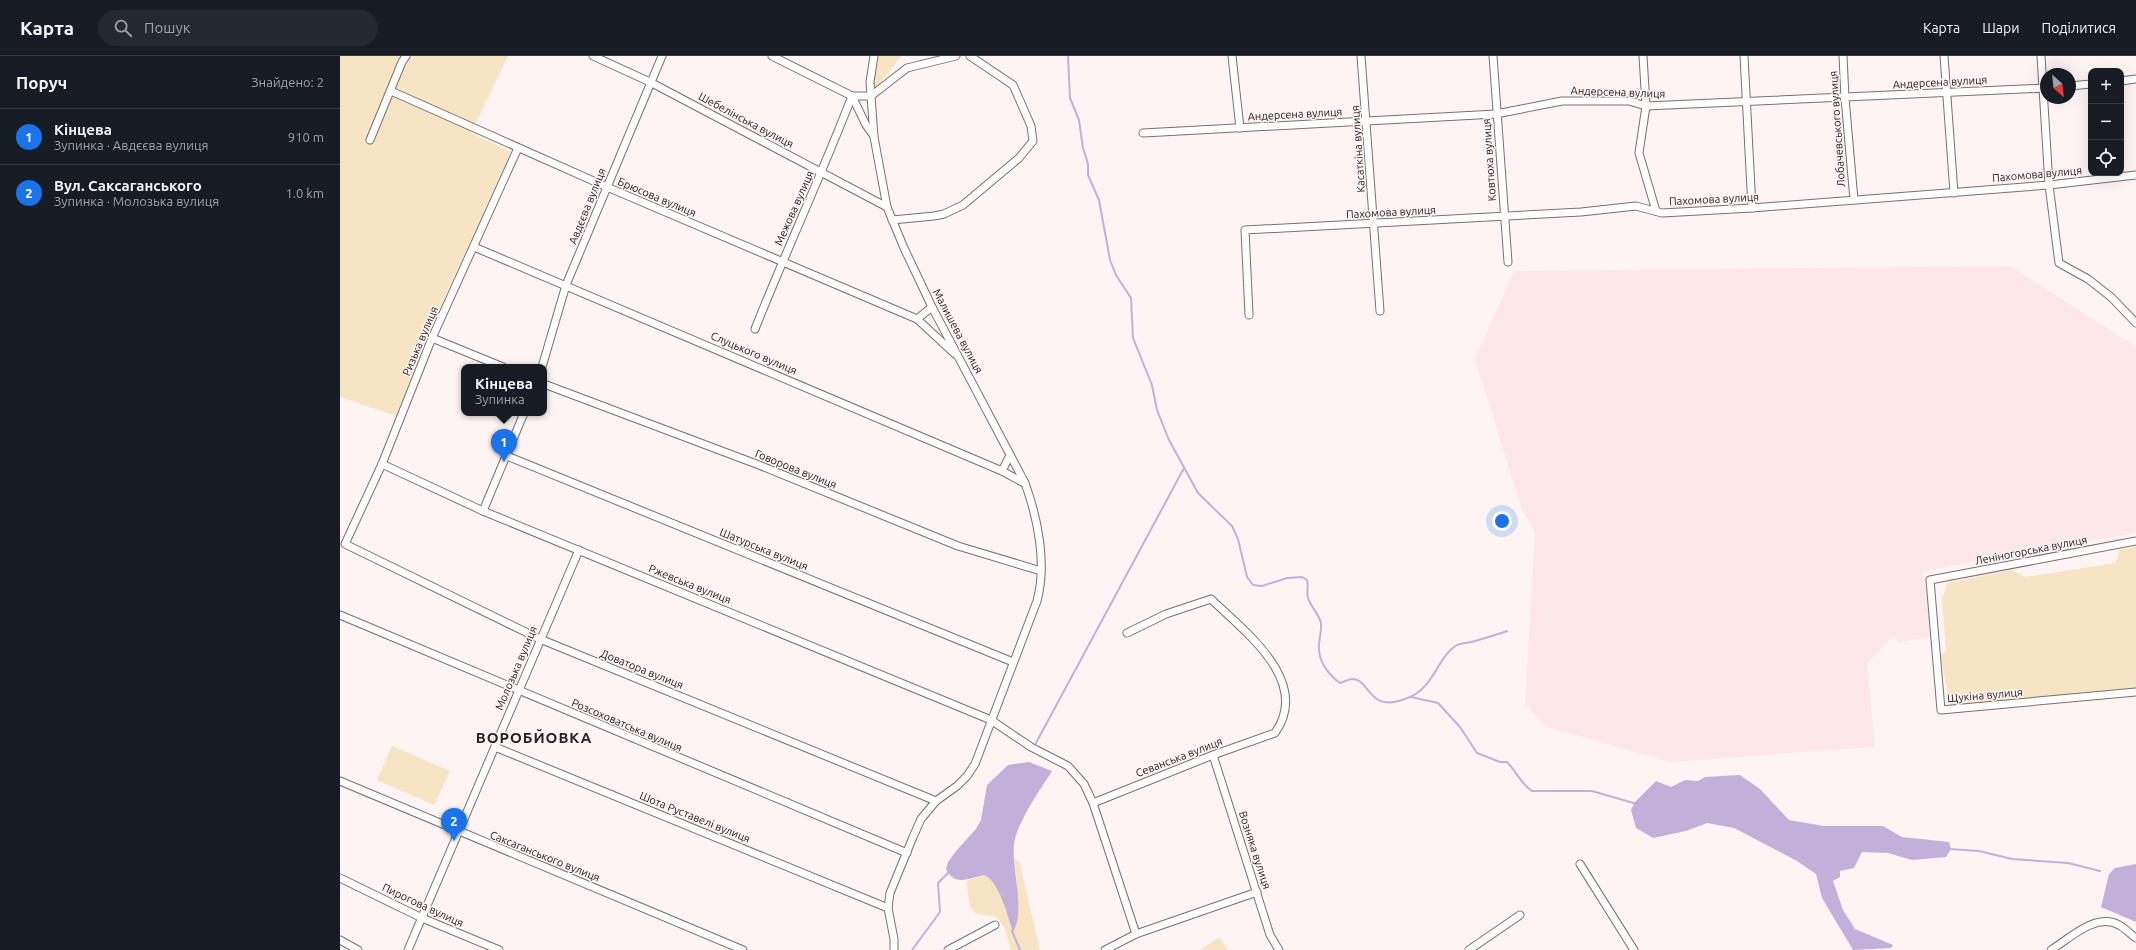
<!DOCTYPE html>
<html lang="uk">
<head>
<meta charset="utf-8">
<style>
	:root { --surface:#171b24; --page:#242831; --text:#f1f3f6; --muted:#9ea1a6; --line:#363941; --accent:#1a73e8 }
	body { margin:0; font-family:Ubuntu,sans-serif; background:var(--page); color:var(--text) }
	.controls { position:absolute; right:12px; top:12px; display:grid; overflow:hidden; border-radius:8px; box-shadow:0 4px 16px #0002 }
	.controls button { width:36px; height:36px; display:grid; place-items:center; padding:0; border:0; border-bottom:1px solid var(--line); background:var(--surface); color:var(--text); font:20px sans-serif }
	.compass { position:absolute; left:1700px; top:12px; width:36px; height:36px; border-radius:50%; background:var(--surface); box-shadow:0 4px 16px #0002; rotate:153deg }
	.you { position:absolute; left:1162px; top:465px; width:14px; height:14px; margin:-10px; border:3px solid #fff; border-radius:50%; background:#1a73e8; box-shadow:0 0 0 6px #1a73e833 }
	.badge { display:grid; place-items:center; width:26px; height:26px; border-radius:50%; background:var(--accent); color:#fff; font-size:13px; font-weight:700 }
	.pin { position:absolute; translate:-50% -33px; filter:drop-shadow(0 1px 2px #0008) }
	.pin::after { content:''; position:absolute; top:21px; width:14px; height:12px; background:inherit; clip-path:polygon(0 0,100% 0,50% 100%) }
	.popup { position:absolute; left:121px; top:308px; width:86px; height:52px; box-sizing:border-box; display:grid; place-content:center; border-radius:8px; background:var(--surface); filter:drop-shadow(0 1px 3px #0005); font-size:13px; white-space:nowrap; color:var(--muted) }
	.popup b { font-size:15px; color:var(--text) }
	.popup::after { content:''; position:absolute; left:50%; top:100%; margin-left:-8px; border:8px solid transparent; border-top-color:var(--surface) }
	.list { margin:0; padding:0; list-style:none }
	h2 { display:flex; justify-content:space-between; align-items:center; height:52px; margin:0; padding:0 16px; font-size:17px }
	h2 small { font-size:13px; font-weight:400; color:var(--muted) }
	.list li { display:grid; grid-template-columns:26px 1fr auto; gap:12px; align-items:center; box-sizing:border-box; height:56px; padding:0 16px; border-top:1px solid var(--line) }
	.list b { display:block; font-size:15px; white-space:nowrap }
	.list p { margin:0; font-size:13px; white-space:nowrap; color:var(--muted) }
	.list em { font-size:13px; font-style:normal; color:var(--muted) }
	.icon { flex:none; width:22px; height:22px; fill:none; stroke:currentColor; stroke-width:2; stroke-linecap:round; stroke-linejoin:round }
	.map { position:relative; flex:none; width:1796px; height:894px; overflow:hidden }
	header { display:flex; align-items:center; gap:24px; box-sizing:border-box; height:56px; padding:0 20px; background:var(--surface); border-bottom:1px solid var(--line) }
	header strong { font-size:19px }
	nav { display:flex; gap:22px; margin-inline-start:auto; font-size:14px }
	.search { width:280px; height:36px; background:var(--page); display:flex; align-items:center; gap:10px; box-sizing:border-box; padding:0 14px; border-radius:22px; color:var(--muted); font-size:15px }
	main { display:flex }
	aside { flex:1; background:var(--surface) }
	.map>svg:first-child { display:block }
	.built { fill:#fce7e9 }
	.green { fill:#f6e4c5 }
	.water { fill:#c2b0da }
	.lines { fill:none; stroke-linecap:round; stroke-linejoin:round }
	.stream { stroke:#c2b0da; stroke-width:2 }
	.street-casing { stroke:#7c6e6f; stroke-width:9 }
	.street { stroke:#fff; stroke-width:7 }
	.labels { text-anchor:middle; dominant-baseline:central; stroke-width:3; stroke-linejoin:round; paint-order:stroke }
	.street-label { font-size:11px; fill:#252020; stroke:#fef4f4 }
	.district-label { font-size:15px; font-weight:bold; letter-spacing:1px; fill:#252020; stroke:#fef4f4 }
</style>
</head>
<body>
<header>
<strong>Карта</strong>
<div class="search"><svg class="icon" aria-label="search" viewBox="0 0 24 24"><circle cx="10" cy="10" r="6"/><path d="M15 15l6 6"/></svg>Пошук</div>
<nav><a>Карта</a><a>Шари</a><a>Поділитися</a></nav>
</header>
<main>
<aside>
<h2>Поруч<small>Знайдено: 2</small></h2>
<ul class="list">
<li><span class="badge">1</span><div><b>Кінцева</b><p>Зупинка · Авдєєва вулиця</p></div><em>910 m</em></li>
<li><span class="badge">2</span><div><b>Вул. Саксаганського</b><p>Зупинка · Молозька вулиця</p></div><em>1.0 km</em></li>
</ul>
</aside>
<div class="map">
<svg width="1796" height="894" viewBox="0 0 1796 894">
	<rect width="100%" height="100%" fill="#fef4f4"/>
	<path class="built" d="M 1670,210 L 1796,291 L 1796,477 L 1583,515 L 1592,581 L 1558,586 L 1553,580 L 1527,608 L 1535,691 L 1330,706 L 1205,670 L 1185,647 L 1195,478 L 1191,468 L 1182,454 L 1135,303 L 1174,215 Z"/>
	<g class="green">
		<path d="M 0,0 L 168,0 L 131,77 L 171,96 L 87,280 L 56,360 L 0,341 Z"/>
		<path d="M 539,0 L 561,0 L 531,40 L 534,12 Z"/>
		<path d="M 1796,491 L 1796,632 L 1610,649 L 1600,598 L 1606,596 L 1602,543 L 1608,527 L 1672,514 L 1686,521 L 1776,507 L 1779,494 Z"/>
		<path d="M 52,690 L 110,715 L 94,749 L 37,724 Z"/>
		<path d="M 674,801 L 680,808 L 700,894 L 671,894 L 664,871 L 657,861 C 651,859 643,860 637,858 C 627,853 628,834 627,825 L 644,819 C 662,827 667,858 672,875 C 680,851 677,826 674,801 Z"/>
		<path d="M 879,881 L 888,894 L 861,894 Z"/>
	</g>
	<g class="water">
		<path d="M 689,706 L 712,715 C 699,736 678,764 674,788 C 671,811 686,855 673,876 C 667,859 660,826 644,819 C 630,822 615,831 606,813 L 608,806 L 616,795 L 636,773 L 641,764 L 647,729 L 668,709 Z"/>
		<path d="M 1400,719 L 1420,733 L 1449,764 L 1484,770 L 1543,770 L 1562,781 L 1609,786 L 1611,793 L 1606,801 L 1572,804 L 1548,797 L 1522,796 L 1514,812 L 1500,815 L 1500,821 L 1493,825 L 1503,854 L 1515,873 L 1553,889 L 1551,892 L 1513,894 L 1482,842 L 1476,818 L 1457,805 L 1394,772 L 1367,767 L 1346,775 L 1313,782 L 1296,772 L 1291,754 L 1295,746 L 1316,725 L 1331,731 L 1345,724 L 1358,725 L 1365,721 Z"/>
		<path d="M 1796,808 L 1796,866 L 1761,851 L 1769,818 L 1775,812 Z"/>
	</g>
	<g class="lines">
		<g class="stream">
			<path d="M 728,0 L 730,42 L 739,64 L 743,92 L 748,108 L 748,119 L 759,144 L 770,204 L 776,219 L 791,242 L 793,282 L 812,329 L 817,354 L 829,384 L 858,437 L 892,470 L 898,483 L 907,521 L 913,529 L 922,530 L 947,522 L 962,521 L 967,524 C 969,531 966,536 968,542 C 971,551 979,558 981,567 C 982,576 978,585 979,594 C 980,608 990,620 1000,627 C 1004,626 1009,623 1012,623 C 1032,623 1026,660 1070,641 C 1094,631 1098,600 1117,589 C 1121,587 1129,587 1135,585 C 1145,582 1156,579 1167,575"/>
			<path d="M 1071,641 L 1098,647 L 1120,671 L 1137,697 L 1160,706 L 1167,706 C 1176,715 1181,728 1192,735 L 1252,735 L 1297,748"/>
			<path d="M 696,687 L 844,412"/>
			<path d="M 1610,793 L 1639,795 L 1672,803 L 1728,807 L 1760,815"/>
			<path d="M 672,875 L 680,894"/>
			<path d="M 572,894 L 600,856 L 598,827 L 610,815"/>
		</g>
		<g class="street-casing">
			<g id="street">
				<path d="M 253,0 L 310,26 L 547,151"/>
				<path d="M 432,0 L 512,40 L 531,40"/>
				<path d="M 534,0 L 530,26 L 534,81 L 547,151 L 564,192 L 592,251 L 685,427 C 698,463 707,508 697,545 L 635,708 L 627,720 L 617,730 L 596,745 L 581,763 L 573,781 L 550,837 L 548,852 L 554,883 L 554,894"/>
				<path d="M 892,0 L 900,72"/>
				<path d="M 1021,0 L 1040,255"/>
				<path d="M 1153,0 L 1168,206"/>
				<path d="M 1303,0 L 1306,50 L 1299,97 L 1316,155"/>
				<path d="M 1404,0 L 1412,152"/>
				<path d="M 1503,0 L 1505,42 L 1514,144"/>
				<path d="M 1604,0 L 1614,137"/>
				<path d="M 1701,0 L 1709,129 L 1719,207 L 1748,223 L 1771,241 L 1796,267"/>
				<path d="M 1781,25 L 1796,23"/>
				<path d="M 1730,30 L 1751,28"/>
				<path d="M 51,35 L 267,131 L 577,263 L 615,298"/>
				<path d="M 512,40 L 526,69 L 534,80"/>
				<path d="M 531,40 L 567,12 L 616,0"/>
				<path d="M 803,77 L 1156,58 L 1222,45 L 1289,45 L 1306,50 L 1706,32"/>
				<path d="M 30,84 L 62,6 L 66,0"/>
				<path d="M 178,92 L 92,282 L 42,408 L 5,488 L 200,583 L 596,745"/>
				<path d="M 552,164 L 594,160 L 604,158 L 623,149 L 679,102 L 693,85 L 691,70 L 673,29 L 630,0"/>
				<path d="M 134,191 L 662,415 L 684,427"/>
				<path d="M 909,259 L 905,174 L 1241,156 L 1296,150 L 1322,157 L 1412,152 L 1709,129 L 1796,119"/>
				<path d="M 577,263 L 592,251"/>
				<path d="M 415,273 C 446,195 482,118 512,40"/>
				<path d="M 92,282 L 163,311"/>
				<path d="M 202,311 L 226,229 L 322,0"/>
				<path d="M 204,328 L 419,409 L 618,490 L 701,515"/>
				<path d="M 167,400 L 673,606"/>
				<path d="M 42,408 L 143,455 L 651,664 L 691,691 L 728,710 L 744,728 L 753,747 L 796,878"/>
				<path d="M 662,415 L 670,399"/>
				<path d="M 143,455 L 184,357"/>
				<path d="M 1796,485 L 1590,524 L 1601,654 L 1796,636"/>
				<path d="M 0,559 L 567,797"/>
				<path d="M 155,691 L 548,852"/>
				<path d="M 873,699 L 930,879 L 939,894"/>
				<path d="M 0,725 L 403,894"/>
				<path d="M 753,747 L 873,699 L 935,677 C 972,625 904,575 871,543 L 826,558 L 787,577"/>
				<path d="M 1240,808 L 1294,894"/>
				<path d="M 0,822 L 82,862 L 159,894"/>
				<path d="M 0,884 L 18,894"/>
				<path d="M 68,894 L 239,494"/>
				<path d="M 608,894 L 655,869"/>
				<path d="M 765,894 L 796,878 L 917,836"/>
				<path d="M 1129,894 L 1180,859"/>
				<path d="M 1711,894 C 1729,883 1756,856 1779,869 C 1785,872 1790,878 1796,882"/>
			</g>
		</g>
		<use href="#street" class="street"/>
	</g>
	<g class="labels">
		<g class="street-label">
			<text transform="translate(1600 26) rotate(-3)">Андерсена вулиця</text>
			<text transform="translate(1278 36) rotate(2)">Андерсена вулиця</text>
			<text transform="translate(955 58) rotate(-3)">Андерсена вулиця</text>
			<text transform="translate(406 64) rotate(28)">Шебелінська вулиця</text>
			<text transform="translate(1497 73) rotate(-94)">Лобачевського вулиця</text>
			<text transform="translate(1018 93) rotate(-94)">Касаткіна вулиця</text>
			<text transform="translate(1149 104) rotate(-94)">Ковтюха вулиця</text>
			<text transform="translate(1697 118) rotate(-5)">Пахомова вулиця</text>
			<text transform="translate(317 141) rotate(23)">Брюсова вулиця</text>
			<text transform="translate(1374 143) rotate(-3)">Пахомова вулиця</text>
			<text transform="translate(247 150) rotate(-68)">Авдєєва вулиця</text>
			<text transform="translate(454 152) rotate(-66)">Межова вулиця</text>
			<text transform="translate(1051 156) rotate(-3)">Пахомова вулиця</text>
			<text transform="translate(618 275) rotate(62)">Малишева вулиця</text>
			<text transform="translate(80 285) rotate(-67)">Ризька вулиця</text>
			<text transform="translate(414 297) rotate(23)">Слуцького вулиця</text>
			<text transform="translate(456 413) rotate(22)">Говорова вулиця</text>
			<text transform="translate(424 493) rotate(22)">Шатурська вулиця</text>
			<text transform="translate(1691 494) rotate(-11)">Леніногорська вулиця</text>
			<text transform="translate(350 528) rotate(22)">Ржевська вулиця</text>
			<text transform="translate(176 612) rotate(-67)">Молозька вулиця</text>
			<text transform="translate(302 613) rotate(22)">Доватора вулиця</text>
			<text transform="translate(1645 639) rotate(-5)">Щукіна вулиця</text>
			<text transform="translate(287 669) rotate(23)">Розсоховатська вулиця</text>
			<text transform="translate(839 701) rotate(-21)">Севанська вулиця</text>
			<text transform="translate(355 761) rotate(22)">Шота Руставелі вулиця</text>
			<text transform="translate(915 794) rotate(72)">Возняка вулиця</text>
			<text transform="translate(205 800) rotate(22)">Саксаганського вулиця</text>
			<text transform="translate(83 849) rotate(25)">Пирогова вулиця</text>
		</g>
		<g class="district-label">
			<text x="194" y="681">ВОРОБЙОВКА</text>
		</g>
	</g>
</svg>
<div class="controls">
<button>+</button>
<button>−</button>
<button><svg class="icon" aria-label="locate" viewBox="0 0 24 24"><circle cx="12" cy="12" r="6"/><path d="M12 2v4M12 18v4M2 12h4M18 12h4"/></svg></button>
</div>
<svg class="compass" viewBox="-18 -18 36 36"><path d="M0-13l5 13h-10z" fill="#e53935"/><path d="M0 13l5-13h-10z" fill="#9ea1a6"/></svg>
<div class="you"></div>
<div class="pin badge" style="left:164px;top:406px">1</div>
<div class="popup"><b>Кінцева</b>Зупинка</div>
<div class="pin badge" style="left:114px;top:785px">2</div>
</div>
</main>
</body>
</html>
